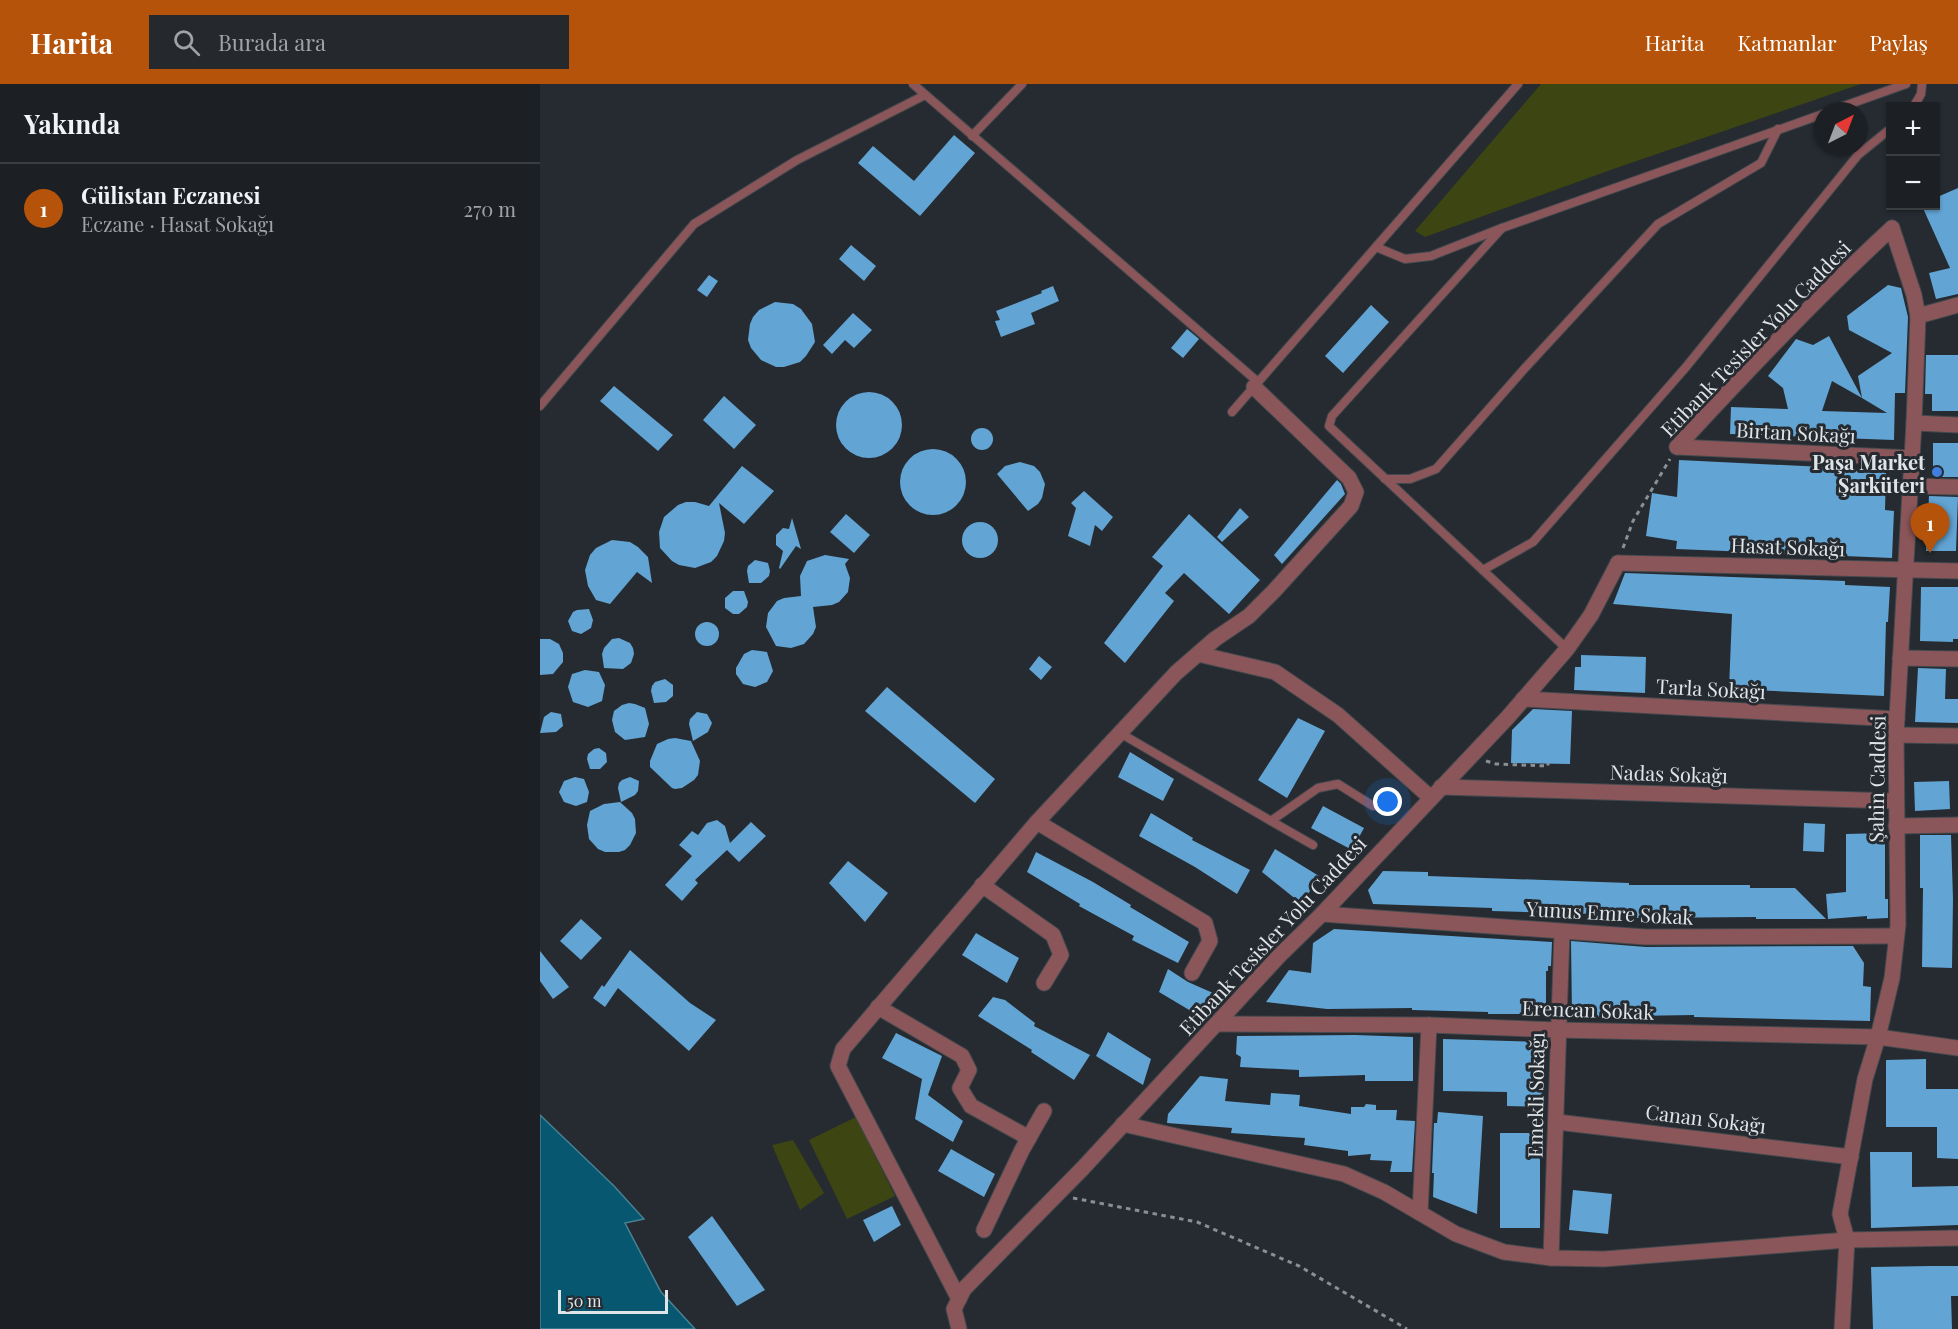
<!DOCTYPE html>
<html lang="tr">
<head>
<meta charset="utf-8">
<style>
	:root { --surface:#1c2024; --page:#25282c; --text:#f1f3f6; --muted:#a0a3a6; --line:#3a3e41; --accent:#b45309 }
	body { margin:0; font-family:"Playfair Display",serif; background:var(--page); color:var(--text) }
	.controls { position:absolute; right:18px; top:18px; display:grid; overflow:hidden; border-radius:0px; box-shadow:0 2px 4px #0004 }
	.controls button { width:54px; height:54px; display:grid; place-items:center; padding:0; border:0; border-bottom:2px solid var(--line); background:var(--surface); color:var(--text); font:30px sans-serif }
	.compass { position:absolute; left:1274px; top:18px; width:54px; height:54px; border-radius:50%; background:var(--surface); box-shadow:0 2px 4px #0004; rotate:42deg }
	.scale { position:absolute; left:18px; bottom:15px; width:110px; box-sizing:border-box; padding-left:6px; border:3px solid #dfe4e7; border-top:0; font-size:16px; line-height:21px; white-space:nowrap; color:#dfe4e7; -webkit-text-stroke:4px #252b30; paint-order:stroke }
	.you { position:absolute; left:848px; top:718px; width:21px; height:21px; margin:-15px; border:4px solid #fff; border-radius:50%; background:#1a73e8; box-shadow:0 0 0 9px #1a73e833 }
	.badge { display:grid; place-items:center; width:39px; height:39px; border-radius:50%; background:var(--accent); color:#fff; font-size:20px; font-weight:700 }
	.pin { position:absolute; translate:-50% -50px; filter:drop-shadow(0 2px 3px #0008) }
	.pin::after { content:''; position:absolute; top:32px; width:21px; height:18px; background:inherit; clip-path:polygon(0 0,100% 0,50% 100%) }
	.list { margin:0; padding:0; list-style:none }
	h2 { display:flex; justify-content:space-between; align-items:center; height:78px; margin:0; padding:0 24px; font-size:26px }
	h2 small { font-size:20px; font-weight:400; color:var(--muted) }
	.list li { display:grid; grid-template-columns:39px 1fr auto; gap:18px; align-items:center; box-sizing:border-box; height:90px; padding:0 24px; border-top:2px solid var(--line) }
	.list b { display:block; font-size:22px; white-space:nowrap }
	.list p { margin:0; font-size:20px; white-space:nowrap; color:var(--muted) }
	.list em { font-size:20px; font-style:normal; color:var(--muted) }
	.icon { flex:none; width:33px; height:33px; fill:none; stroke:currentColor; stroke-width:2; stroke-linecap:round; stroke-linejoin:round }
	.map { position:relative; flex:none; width:1418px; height:1245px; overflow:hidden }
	header { display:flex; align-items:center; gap:36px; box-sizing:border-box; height:84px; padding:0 30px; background:var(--accent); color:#fff }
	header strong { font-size:28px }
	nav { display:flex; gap:33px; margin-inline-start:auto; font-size:21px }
	.search { width:420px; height:54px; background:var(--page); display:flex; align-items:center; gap:15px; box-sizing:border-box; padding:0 21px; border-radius:0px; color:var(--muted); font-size:22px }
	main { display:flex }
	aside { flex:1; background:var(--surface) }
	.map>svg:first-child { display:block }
	.green { fill:#3d4512 }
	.water { fill:#085770; stroke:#488194; stroke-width:1.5 }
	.building { fill:#62a4d4; fill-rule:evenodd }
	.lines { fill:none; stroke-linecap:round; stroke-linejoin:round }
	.service-casing { stroke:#43494d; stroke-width:10 }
	.minor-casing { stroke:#43494d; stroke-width:17 }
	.tertiary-casing { stroke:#43494d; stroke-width:17 }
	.path { stroke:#8a8f93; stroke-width:3; stroke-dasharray:4.5 4.5; stroke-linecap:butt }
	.service { stroke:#8b565a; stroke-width:8 }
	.minor { stroke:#8b565a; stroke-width:15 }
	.tertiary { stroke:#8b565a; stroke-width:15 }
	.shop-dot { fill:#3f7fe0; stroke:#252b30; stroke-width:2 }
	.labels { text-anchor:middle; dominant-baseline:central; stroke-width:6; stroke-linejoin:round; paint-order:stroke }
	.street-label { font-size:20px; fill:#dfe4e7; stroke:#252b30 }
	.poi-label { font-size:20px; font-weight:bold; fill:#dfe4e7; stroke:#252b30; text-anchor:end }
</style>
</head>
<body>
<header>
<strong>Harita</strong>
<div class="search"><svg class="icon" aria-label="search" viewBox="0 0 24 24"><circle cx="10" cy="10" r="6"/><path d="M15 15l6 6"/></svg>Burada ara</div>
<nav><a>Harita</a><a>Katmanlar</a><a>Paylaş</a></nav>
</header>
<main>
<aside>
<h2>Yakında<small></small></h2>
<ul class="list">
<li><span class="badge">1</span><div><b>Gülistan Eczanesi</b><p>Eczane · Hasat Sokağı</p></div><em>270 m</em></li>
</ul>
</aside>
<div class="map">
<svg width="1418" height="1245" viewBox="0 0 1418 1245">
	<rect width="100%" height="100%" fill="#252b30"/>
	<g class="green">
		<path d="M 1001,0 L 1321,0 L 1079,83 L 885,153 L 875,147 Z"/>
		<path d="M 316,1033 L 355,1112 L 307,1135 L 269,1056 Z"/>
		<path d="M 253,1056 L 284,1109 L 260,1126 L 232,1061 Z"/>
	</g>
	<path class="water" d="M 0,1031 L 74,1102 L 104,1135 L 85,1139 L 121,1208 L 155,1245 L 0,1245 Z"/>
	<g class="building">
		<path d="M 414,51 L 435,69 L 380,132 L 318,79 L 333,62 L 374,97 Z"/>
		<path d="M 1418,104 L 1418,210 L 1396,215 L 1389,189 L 1410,184 L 1382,122 L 1395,122 L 1395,114 Z"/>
		<path d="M 311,161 L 336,182 L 324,197 L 299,175 Z"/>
		<path d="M 169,191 L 178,197 L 167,213 L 157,206 Z"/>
		<path d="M 1348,201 L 1361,204 L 1368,233 L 1365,309 L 1355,309 L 1354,356 L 1190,350 L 1191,323 L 1248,325 L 1243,304 L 1228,292 L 1256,255 L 1273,261 L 1289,252 L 1322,314 L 1318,292 L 1352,269 L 1309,246 L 1307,232 ZM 1292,297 L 1322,314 L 1347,329 L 1282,327 Z"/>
		<path d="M 513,202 L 519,217 L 491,229 L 495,240 L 461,253 L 455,237 L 460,236 L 456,227 L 502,209 L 501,207 Z"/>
		<path d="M 235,218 L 253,220 L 261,225 L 272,240 L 275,258 L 266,272 L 260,278 L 244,283 L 236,283 L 221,276 L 211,264 L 208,256 L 210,240 L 213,233 L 219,226 Z"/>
		<path d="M 831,221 L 849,238 L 803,289 L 785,272 Z"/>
		<path d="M 313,229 L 332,246 L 314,264 L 305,256 L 292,270 L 283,261 Z"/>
		<path d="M 647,245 L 659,255 L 643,274 L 631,264 Z"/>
		<path d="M 1386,271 L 1418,271 L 1418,327 L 1392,327 L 1392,310 L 1385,310 Z"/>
		<path d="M 74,302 L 133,351 L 118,367 L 60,317 Z"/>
		<circle cx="329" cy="341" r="33"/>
		<path d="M 184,312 L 216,341 L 194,365 L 163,336 Z"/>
		<circle cx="442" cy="355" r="11"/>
		<rect x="1393" y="359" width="25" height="34"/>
		<circle cx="393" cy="398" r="33"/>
		<path d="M 1139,376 L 1346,386 L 1345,426 L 1354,427 L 1352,474 L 1136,465 L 1137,457 L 1106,452 L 1112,409 L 1137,413 Z"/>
		<path d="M 480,378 L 494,382 L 500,388 L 505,400 L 502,414 L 498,420 L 488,427 L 457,390 L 465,382 Z"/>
		<path d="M 202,382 L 234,407 L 204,440 L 179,419 L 185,449 L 184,457 L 177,472 L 171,478 L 155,484 L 139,481 L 132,477 L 120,464 L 119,448 L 124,433 L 138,421 L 146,418 L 155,418 L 169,422 Z"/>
		<path d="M 797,396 L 801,400 L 805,410 L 742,480 L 734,471 Z"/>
		<path d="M 544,407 L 573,433 L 562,447 L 555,441 L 550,462 L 528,452 L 536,424 L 531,419 Z"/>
		<path d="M 1389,412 L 1418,413 L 1416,467 L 1386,467 Z"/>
		<path d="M 700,424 L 709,433 L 682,458 L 677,453 Z"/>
		<path d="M 306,430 L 330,451 L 314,469 L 290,448 Z"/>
		<path d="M 649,430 L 720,496 L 689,530 L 644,489 L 625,509 L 634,517 L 585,579 L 564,559 L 623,482 L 612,473 Z"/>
		<path d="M 252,434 L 261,465 L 256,462 L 240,485 L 239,484 L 243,467 L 236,461 L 236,451 L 243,444 L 249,445 Z"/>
		<circle cx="440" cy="456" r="18"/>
		<path d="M 72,456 L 90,458 L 98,463 L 108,473 L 112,499 L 97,488 L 70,520 L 56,516 L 48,502 L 45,486 L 50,471 L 56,464 Z"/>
		<path d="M 285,471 L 309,475 L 305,480 L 310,494 L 308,508 L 299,518 L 292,521 L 273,523 L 276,543 L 273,550 L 264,560 L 251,564 L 236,562 L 226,543 L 228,529 L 237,517 L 244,514 L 261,512 L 260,492 L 267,477 Z"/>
		<path d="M 215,476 L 228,479 L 230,487 L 229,492 L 221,499 L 209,499 L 207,487 L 208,482 Z"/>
		<path d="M 1085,489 L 1305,497 L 1305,501 L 1350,503 L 1348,538 L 1346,538 L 1344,612 L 1189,605 L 1192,530 L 1073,520 Z"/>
		<path d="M 1381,503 L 1418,503 L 1418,555 L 1413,555 L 1413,558 L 1380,557 Z"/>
		<path d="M 193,507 L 204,507 L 208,518 L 207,523 L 199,530 L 193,530 L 185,524 L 185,514 Z"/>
		<path d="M 49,525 L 53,536 L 51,544 L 41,550 L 32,547 L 28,537 L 33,528 L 37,526 Z"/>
		<circle cx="167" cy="550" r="12"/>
		<path d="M 79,554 L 90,559 L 93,564 L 94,570 L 91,579 L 83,585 L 64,584 L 62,570 L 64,564 L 72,555 Z"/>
		<path d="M 0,555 L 10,555 L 19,560 L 23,569 L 23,578 L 13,590 L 0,591 Z"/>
		<path d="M 212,566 L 227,568 L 233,587 L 227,598 L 215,603 L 203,600 L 196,590 L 196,584 L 204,570 Z"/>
		<path d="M 1041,571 L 1106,573 L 1105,609 L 1034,606 L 1035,583 L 1041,583 Z"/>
		<path d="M 499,572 L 512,583 L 501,596 L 489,585 Z"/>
		<path d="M 1378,584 L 1406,585 L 1405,615 L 1418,615 L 1418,639 L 1375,638 Z"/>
		<path d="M 45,586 L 59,588 L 65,601 L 62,617 L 48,623 L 33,618 L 28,603 L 32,590 Z"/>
		<path d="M 125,595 L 133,601 L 133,612 L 126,618 L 114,619 L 111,607 L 112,602 L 115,598 Z"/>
		<path d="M 347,603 L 455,695 L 435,719 L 325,627 Z"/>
		<path d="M 89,619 L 95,620 L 105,624 L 109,640 L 105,653 L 85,656 L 75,648 L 72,636 L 74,627 L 82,621 Z"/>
		<path d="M 993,625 L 1032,627 L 1030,680 L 971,679 L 972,646 Z"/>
		<path d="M 11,628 L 21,630 L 23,642 L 16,648 L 0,649 L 4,633 Z"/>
		<path d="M 157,628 L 167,630 L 172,639 L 168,648 L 153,657 L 149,640 L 150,635 Z"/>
		<path d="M 758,634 L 785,647 L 747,714 L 718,696 Z"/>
		<path d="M 135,654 L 151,657 L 160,677 L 158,691 L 154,696 L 142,704 L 135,705 L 132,704 L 110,683 L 110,677 L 117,660 L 128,655 Z"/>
		<path d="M 59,664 L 66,669 L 67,678 L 60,685 L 50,685 L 47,675 L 48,670 L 54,665 Z"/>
		<path d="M 590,668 L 634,695 L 623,717 L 578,693 Z"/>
		<path d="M 35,693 L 44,695 L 49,708 L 47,718 L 36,722 L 24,718 L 19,708 L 24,697 Z"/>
		<path d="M 90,693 L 99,697 L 98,707 L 95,711 L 81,718 L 78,704 L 79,699 L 82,696 Z"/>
		<path d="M 1409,697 L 1410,725 L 1375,727 L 1374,698 Z"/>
		<path d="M 80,718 L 92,729 L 95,735 L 96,749 L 90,761 L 85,766 L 79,768 L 65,768 L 58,765 L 49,755 L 47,741 L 50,727 L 64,720 Z"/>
		<path d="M 783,722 L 824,744 L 812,766 L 771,744 Z"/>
		<path d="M 611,729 L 653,754 L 652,756 L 710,786 L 697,810 L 655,783 L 599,752 Z"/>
		<path d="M 177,736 L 185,742 L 190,759 L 211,738 L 226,752 L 199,778 L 187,766 L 155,796 L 158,799 L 142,817 L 125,801 L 152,772 L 139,761 L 152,747 L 158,751 L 167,739 Z"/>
		<path d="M 1264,739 L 1285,740 L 1284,768 L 1263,767 Z"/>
		<path d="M 1345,749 L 1345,815 L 1348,815 L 1348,834 L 1327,835 L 1327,832 L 1288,835 L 1286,810 L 1306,808 L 1306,750 Z"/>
		<path d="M 1380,751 L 1411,751 L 1413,815 L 1412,884 L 1382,883 L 1383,804 L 1380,804 Z"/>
		<path d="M 735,765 L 779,792 L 762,820 L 722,788 Z"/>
		<path d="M 496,768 L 553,798 L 591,821 L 590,823 L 649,858 L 638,879 L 592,856 L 594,852 L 539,822 L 540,820 L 487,788 Z"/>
		<path d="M 308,777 L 348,809 L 325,838 L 289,799 Z"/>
		<path d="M 843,787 L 888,788 L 888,792 L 1089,799 L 1089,801 L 1210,801 L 1210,804 L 1255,804 L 1286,835 L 1216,835 L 1216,833 L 1095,834 L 1095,831 L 952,827 L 952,824 L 833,820 L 828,806 Z"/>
		<path d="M 41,835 L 62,854 L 41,876 L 20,857 Z"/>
		<path d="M 794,845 L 1012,858 L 1011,882 L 1008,882 L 1008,887 L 1006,887 L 1006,930 L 948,930 L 948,928 L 872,926 L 872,924 L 787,925 L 726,918 L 749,886 L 771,889 L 773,859 Z"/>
		<path d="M 436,849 L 479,874 L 467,899 L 422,871 Z"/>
		<path d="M 1031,857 L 1106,863 L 1313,862 L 1324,879 L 1323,902 L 1331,903 L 1330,937 L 1154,933 L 1154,931 L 1032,933 Z"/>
		<path d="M 90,866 L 150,919 L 176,936 L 149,967 L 78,904 L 65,923 L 53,914 L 62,901 L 64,903 Z"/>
		<path d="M 0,867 L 29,903 L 13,915 L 0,897 Z"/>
		<path d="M 628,885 L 648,898 L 673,909 L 661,933 L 619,908 Z"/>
		<path d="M 453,913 L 465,916 L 495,939 L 494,942 L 550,971 L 534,996 L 491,968 L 492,966 L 438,932 Z"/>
		<path d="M 568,948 L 611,975 L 603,1001 L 556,972 Z"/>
		<path d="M 356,949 L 402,972 L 388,1011 L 423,1037 L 413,1058 L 375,1035 L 382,995 L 342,974 Z"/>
		<path d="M 815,951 L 873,953 L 873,997 L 825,997 L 825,991 L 759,993 L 759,986 L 700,983 L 701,973 L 696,970 L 697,952 Z"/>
		<path d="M 903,955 L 1003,958 L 1002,1023 L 967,1022 L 967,1008 L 903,1007 Z"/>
		<path d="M 1386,975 L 1386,1005 L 1418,1005 L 1418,1075 L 1397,1074 L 1397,1043 L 1346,1043 L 1346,976 Z"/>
		<path d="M 660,992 L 688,995 L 685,1017 L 730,1021 L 731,1009 L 760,1011 L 759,1022 L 811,1030 L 811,1023 L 824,1023 L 826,1020 L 836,1021 L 836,1026 L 857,1026 L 856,1036 L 875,1037 L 872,1088 L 850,1088 L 852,1077 L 830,1076 L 831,1070 L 808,1072 L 808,1067 L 764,1061 L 765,1054 L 691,1049 L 692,1044 L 627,1039 L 628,1030 Z"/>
		<path d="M 898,1028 L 943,1032 L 937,1130 L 893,1113 L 894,1089 L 892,1089 L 894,1039 L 897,1039 Z"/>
		<rect x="960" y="1049" width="40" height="95"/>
		<path d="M 411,1065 L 455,1090 L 444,1113 L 398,1087 Z"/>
		<path d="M 1330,1068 L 1372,1068 L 1372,1103 L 1418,1102 L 1418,1141 L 1331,1144 Z"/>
		<path d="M 1033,1106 L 1072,1110 L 1068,1150 L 1029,1146 Z"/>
		<path d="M 352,1122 L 361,1141 L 334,1158 L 323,1136 Z"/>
		<path d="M 172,1132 L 225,1206 L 197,1222 L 148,1153 Z"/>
		<path d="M 1391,1182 L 1418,1182 L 1418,1212 L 1411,1212 L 1412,1245 L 1333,1245 L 1331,1183 Z"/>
	</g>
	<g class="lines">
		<g class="service-casing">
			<g id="service">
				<path d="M 373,0 L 718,298"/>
				<path d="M 1374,22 L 1381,10 L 1382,0"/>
				<path d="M 1290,27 L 1366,0"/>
				<path d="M 432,52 L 482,0"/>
				<path d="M 962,144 L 792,332 L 789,342 L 1027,565"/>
				<path d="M 836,163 L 865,175 L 891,172 L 962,144 L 1283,30"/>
				<path d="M 0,322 L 154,140 L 257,76 L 385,11"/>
				<path d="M 692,328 L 978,0"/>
				<path d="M 845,395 L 870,395 L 896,385 L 985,284 L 1118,140 L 1221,79 L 1238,45"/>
				<path d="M 943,486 L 993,458 L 1146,283 L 1318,71 L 1350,45"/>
				<path d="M 580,649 L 731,737 L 778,704 L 798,700 L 833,722"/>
				<path d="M 731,737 L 773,761"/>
			</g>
		</g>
		<g class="minor-casing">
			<g id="minor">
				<path d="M 1378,232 L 1418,221"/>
				<path d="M 1374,339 L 1418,341"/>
				<path d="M 1137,363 L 1372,374"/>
				<path d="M 1370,402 L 1418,403"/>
				<path d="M 1078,479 L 1418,487"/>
				<path d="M 658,570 L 735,588 L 798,631 L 891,714"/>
				<path d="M 1360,574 L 1418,575"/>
				<path d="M 983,615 L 1357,635"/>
				<path d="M 1356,651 L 1418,652"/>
				<path d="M 901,703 L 1355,717"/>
				<path d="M 497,738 L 665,839 L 670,857 L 652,889"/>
				<path d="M 1356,742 L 1418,741"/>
				<path d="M 442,801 L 513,851 L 521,871 L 504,899"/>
				<path d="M 782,830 L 1106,853 L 1356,852"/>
				<path d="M 338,923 L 422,972 L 429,986 L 420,1004 L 431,1022 L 489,1054"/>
				<path d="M 676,940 L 889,941 L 1017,946 L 1338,953 L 1418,964"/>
				<path d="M 1017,1038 L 1311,1073"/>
				<path d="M 583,1040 L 804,1090 L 844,1108 L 916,1150 L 964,1168 L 1011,1174 L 1064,1175 L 1307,1156 L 1418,1154"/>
				<path d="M 880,1129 L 889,941"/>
				<path d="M 444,1146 L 482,1066 L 504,1027"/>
				<path d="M 1011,1174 L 1022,848"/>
				<path d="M 419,1215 L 298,982 L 303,965 L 497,738 L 636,589 L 675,555 L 709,532 L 734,507 L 811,422 L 816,408 L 809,394 L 714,303"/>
				<path d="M 1302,1245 L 1307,1156 L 1300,1130 L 1325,995 L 1338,953 L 1352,894 L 1358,841 L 1356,651 L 1374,339 L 1378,232 L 1374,211 L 1352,144"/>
			</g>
		</g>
		<g class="tertiary-casing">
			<g id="tertiary">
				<path d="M 1137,363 C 1206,288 1277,213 1352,144"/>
				<path d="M 419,1245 L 414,1225 L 424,1205 L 543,1084 L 738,873 L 782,830 L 968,633 L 1027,565 L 1051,531 L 1078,479"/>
			</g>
		</g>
		<g class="path">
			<path d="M 1083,464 L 1093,437 L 1130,375"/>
			<path d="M 946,677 L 956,680 L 1008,682 L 1008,679"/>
			<path d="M 533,1114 L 657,1138 L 759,1182 L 867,1245"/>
		</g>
		<use href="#service" class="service"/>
		<use href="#minor" class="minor"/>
		<use href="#tertiary" class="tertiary"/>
	</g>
	<circle class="shop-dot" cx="1397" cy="388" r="6"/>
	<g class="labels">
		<g class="street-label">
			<text transform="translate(1215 254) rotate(-46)">Etibank Tesisler Yolu Caddesi</text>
			<text transform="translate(1256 348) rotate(3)">Birtan Sokağı</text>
			<text transform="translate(1248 462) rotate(2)">Hasat Sokağı</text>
			<text transform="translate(1171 604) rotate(3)">Tarla Sokağı</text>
			<text transform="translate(1129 689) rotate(2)">Nadas Sokağı</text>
			<text transform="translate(1336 695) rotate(-89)">Şahin Caddesi</text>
			<text transform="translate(1070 828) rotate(3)">Yunus Emre Sokak</text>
			<text transform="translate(732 851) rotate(-47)">Etibank Tesisler Yolu Caddesi</text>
			<text transform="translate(1048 925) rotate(2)">Erencan Sokak</text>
			<text transform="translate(995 1011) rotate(-89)">Emekli Sokağı</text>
			<text transform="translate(1166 1034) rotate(7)">Canan Sokağı</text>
		</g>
		<g class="poi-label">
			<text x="1385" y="377">Paşa Market<tspan x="1385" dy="23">Şarküteri</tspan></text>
		</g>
	</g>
</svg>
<div class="controls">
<button>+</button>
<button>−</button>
</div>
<svg class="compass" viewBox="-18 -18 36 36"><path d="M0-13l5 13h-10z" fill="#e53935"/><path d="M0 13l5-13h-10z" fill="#a0a3a6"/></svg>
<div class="scale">50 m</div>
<div class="you"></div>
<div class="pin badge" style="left:1390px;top:469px">1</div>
</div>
</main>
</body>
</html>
